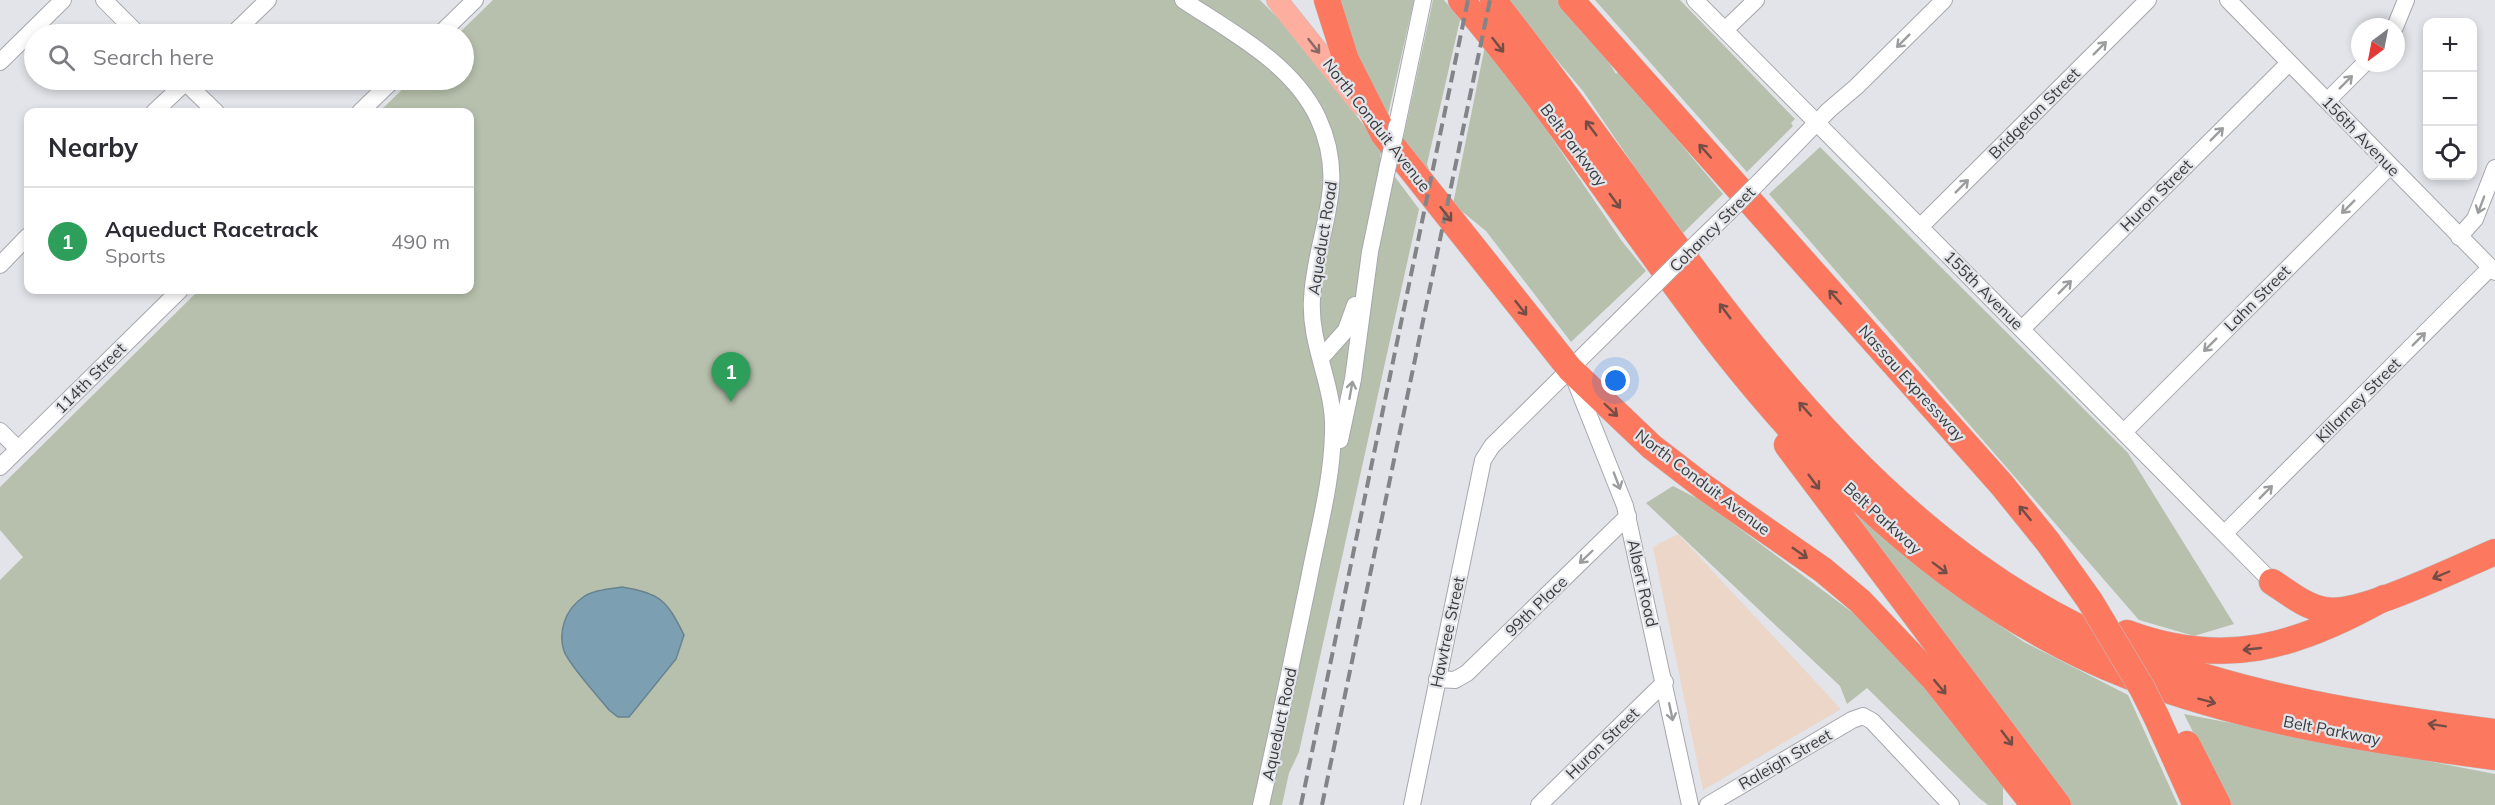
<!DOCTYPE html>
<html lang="en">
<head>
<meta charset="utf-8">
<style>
	:root { --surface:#fff; --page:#f2f2f3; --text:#2b2b33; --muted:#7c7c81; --line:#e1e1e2; --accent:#ea580c }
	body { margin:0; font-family:Mulish,sans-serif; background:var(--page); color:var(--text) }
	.controls { position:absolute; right:18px; top:18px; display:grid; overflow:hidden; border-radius:12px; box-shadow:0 3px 9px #0003 }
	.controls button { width:54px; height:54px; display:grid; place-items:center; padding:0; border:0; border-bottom:2px solid var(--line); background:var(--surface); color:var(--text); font:30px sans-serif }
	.compass { position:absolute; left:2351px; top:18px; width:54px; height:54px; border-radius:50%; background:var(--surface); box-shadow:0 3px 9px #0003; rotate:212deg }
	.you { position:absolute; left:1616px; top:381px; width:21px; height:21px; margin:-15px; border:4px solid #fff; border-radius:50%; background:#1a73e8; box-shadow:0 0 0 9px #1a73e833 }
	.badge { display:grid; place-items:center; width:39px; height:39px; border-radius:50%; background:var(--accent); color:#fff; font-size:20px; font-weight:700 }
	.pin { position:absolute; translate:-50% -50px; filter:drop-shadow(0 2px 3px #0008) }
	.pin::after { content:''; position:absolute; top:32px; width:21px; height:18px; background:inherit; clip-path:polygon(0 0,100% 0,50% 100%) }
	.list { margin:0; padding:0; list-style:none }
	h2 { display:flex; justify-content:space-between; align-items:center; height:78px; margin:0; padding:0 24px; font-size:26px }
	h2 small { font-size:20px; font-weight:400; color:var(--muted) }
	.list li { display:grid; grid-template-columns:39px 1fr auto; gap:18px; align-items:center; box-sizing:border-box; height:108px; padding:0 24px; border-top:2px solid var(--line) }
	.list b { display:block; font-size:22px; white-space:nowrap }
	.list p { margin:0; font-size:20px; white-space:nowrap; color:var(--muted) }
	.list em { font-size:20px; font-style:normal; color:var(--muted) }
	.icon { flex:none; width:33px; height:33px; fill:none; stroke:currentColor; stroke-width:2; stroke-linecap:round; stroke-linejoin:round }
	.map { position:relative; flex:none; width:2495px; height:805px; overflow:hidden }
	.search { position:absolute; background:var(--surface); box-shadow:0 3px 9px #0003; left:24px; top:24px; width:450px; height:66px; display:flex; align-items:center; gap:15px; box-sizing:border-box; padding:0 21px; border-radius:33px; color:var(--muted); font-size:22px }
	.panel { position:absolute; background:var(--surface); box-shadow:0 3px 9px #0003; left:24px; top:108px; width:450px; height:186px; border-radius:12px }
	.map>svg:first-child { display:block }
	.education { fill:#ebd6c8 }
	.green { fill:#b7c0ac }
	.water { fill:#7ca0b2; stroke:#68828f; stroke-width:1.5 }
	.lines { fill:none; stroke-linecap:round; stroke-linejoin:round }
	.minor-casing { stroke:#a6a7ac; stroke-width:18 }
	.major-casing { stroke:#c0c0c1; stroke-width:22 }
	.highway-casing { stroke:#c0c0c1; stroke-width:27 }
	.minor { stroke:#fff; stroke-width:16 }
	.major { stroke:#fdae9e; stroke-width:21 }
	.highway { stroke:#fc785e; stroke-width:26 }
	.rail { stroke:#828487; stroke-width:4; stroke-dasharray:12 6; stroke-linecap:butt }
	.minor-bridge-casing { stroke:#a6a7ac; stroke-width:18; stroke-linecap:butt }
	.highway-bridge-casing { stroke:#c0c0c1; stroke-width:27; stroke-linecap:butt }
	.minor-bridge { stroke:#fff; stroke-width:16 }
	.highway-bridge { stroke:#fc785e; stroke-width:26 }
	.oneway { stroke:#9c9d9e }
	.oneway2 { stroke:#744d46 }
	.oneway3 { stroke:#886963 }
	.labels { text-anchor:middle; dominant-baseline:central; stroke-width:4.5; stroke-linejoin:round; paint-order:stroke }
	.street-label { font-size:16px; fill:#3a3b3c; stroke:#e2e4e9 }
</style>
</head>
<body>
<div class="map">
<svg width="2495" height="805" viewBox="0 0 2495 805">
	<rect width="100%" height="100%" fill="#e2e4e9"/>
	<path class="education" d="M 1678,534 L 1841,709 L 1703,790 L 1653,547 Z"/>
	<g class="green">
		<path d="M 493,0 L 1260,0 L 1284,24 L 1382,148 L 1380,157 L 1419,209 L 1299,752 L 1289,773 L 1282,805 L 0,805 L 0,580 L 23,557 L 0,530 L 0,487 L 199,290 L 470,290 L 470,112 L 379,112 L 412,80 L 464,80 L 464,34 L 458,34 Z"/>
		<path d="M 1333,0 L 1414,0 L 1387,119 L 1377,106 Z"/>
		<path d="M 1433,0 L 1444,0 L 1460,20 L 1427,164 L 1429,170 L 1403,140 Z"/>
		<path d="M 1506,0 L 1557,0 L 1601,50 L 1616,74 L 1619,71 L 1723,194 L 1681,235 L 1583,91 Z"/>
		<path d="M 1595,0 L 1680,0 L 1795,119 L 1791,123 L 1793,126 L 1747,172 Z"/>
		<path d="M 1485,46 L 1518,88 L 1621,240 L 1646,271 L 1571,342 L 1486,231 L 1453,204 Z"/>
		<path d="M 1820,147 L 2128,453 L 2234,624 L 2194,636 L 2139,620 L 1769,194 Z"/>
		<path d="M 1673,486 L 1704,502 L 1876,630 L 2003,780 L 2003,805 L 1988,805 L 1979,798 L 1867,688 L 1847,704 L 1840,686 L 1646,503 Z"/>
		<path d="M 1859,516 L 1946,589 L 2024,642 L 2128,695 L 2178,805 L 2067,805 L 1854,523 Z"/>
		<path d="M 2184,714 L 2495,774 L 2495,805 L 2230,805 Z"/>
	</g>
	<path class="water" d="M 622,587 C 661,593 667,601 684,635 L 676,659 L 629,717 L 618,717 L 609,710 C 598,696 569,665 564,651 C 558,632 565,610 582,598 C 592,590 609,589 622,587 Z"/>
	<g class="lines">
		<g class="minor-casing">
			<g id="minor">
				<path d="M 104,0 L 138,34"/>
				<path d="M 1183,0 C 1231,32 1292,63 1318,118 C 1350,187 1315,232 1312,299 C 1309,345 1335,386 1333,432 C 1332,482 1318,531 1309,579 C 1293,655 1278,730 1261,805"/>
				<path d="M 1695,0 L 2272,582"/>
				<path d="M 2228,0 L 2495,272"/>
				<path d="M 2395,27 L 2406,0"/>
				<path d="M 1725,30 L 1756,0"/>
				<path d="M 233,34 L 268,0"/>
				<path d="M 440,34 L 475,0"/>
				<path d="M 0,62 L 63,0"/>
				<path d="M 183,80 L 216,112"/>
				<path d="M 2327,101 L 2365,63"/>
				<path d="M 154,112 L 188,80"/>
				<path d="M 360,112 L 393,80"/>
				<path d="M 1397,125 L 1423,0"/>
				<path d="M 1758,183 L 1829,110 L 1856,87 L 1944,0"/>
				<path d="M 1920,227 L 2148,0"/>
				<path d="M 2459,237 L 2475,219 L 2495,168"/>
				<path d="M 1697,243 L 1735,206"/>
				<path d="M 0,265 L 28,236"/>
				<path d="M 2023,328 L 2289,63"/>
				<path d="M 1321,358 L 1346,330 L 1355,305"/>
				<path d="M 1574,378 L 1625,506 L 1690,805"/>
				<path d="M 0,431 L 18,449"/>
				<path d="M 2125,431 L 2390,166"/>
				<path d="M 1340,440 L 1353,379 L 1370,252 L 1387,170"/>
				<path d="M 0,467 L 180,290"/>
				<path d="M 2225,533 L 2490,268"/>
				<path d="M 1437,679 L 1455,680 L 1467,673 L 1628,516"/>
				<path d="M 1412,805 L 1483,460 L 1492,446 L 1656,284"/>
				<path d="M 1539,805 L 1665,682"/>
				<path d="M 1708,805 L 1852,720 L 1863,716 L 1872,721 L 1951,805"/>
			</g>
		</g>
		<g class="major-casing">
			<path id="major" d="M 1277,0 L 1361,105"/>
		</g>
		<g class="highway-casing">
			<g id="highway">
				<path d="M 1327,0 L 1346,60 L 1384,135 L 1570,369 L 1652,447 L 1704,487 L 1823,570 L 1860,601 L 1933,678 L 2034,805"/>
				<path d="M 1461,0 C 1556,111 1634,235 1724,350 C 1831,486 1964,611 2128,676 C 2244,721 2372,741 2495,757"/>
				<path d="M 1493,0 C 1683,237 1835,532 2133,652 C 2247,697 2374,717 2495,732"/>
				<path d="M 1571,0 L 2002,485 L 2048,542 L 2090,601"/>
				<path d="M 1787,445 L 2058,805"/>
				<path d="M 2272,582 C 2288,592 2305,607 2325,610 C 2359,617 2459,567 2495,552"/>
				<path d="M 2127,633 C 2224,669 2297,647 2384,598"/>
				<path d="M 2156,716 L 2196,805"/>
				<path d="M 2187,744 L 2218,805"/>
			</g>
		</g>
		<use href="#minor" class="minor"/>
		<use href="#major" class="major"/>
		<use href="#highway" class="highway"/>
		<g class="rail">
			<path d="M 1301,805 L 1468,0"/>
			<path d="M 1322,805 L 1490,0"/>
		</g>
		<g class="minor-bridge-casing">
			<g id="minor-bridge">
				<path d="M 1387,170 L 1397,125"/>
				<path d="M 1735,206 L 1758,183"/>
				<path d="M 1656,284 L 1697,243"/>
			</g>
		</g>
		<g class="highway-bridge-casing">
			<path id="highway-bridge" d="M 2090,601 L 2142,688 L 2156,716"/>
		</g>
		<use href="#minor-bridge" class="minor-bridge"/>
		<use href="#highway-bridge" class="highway-bridge"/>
	</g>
	<defs><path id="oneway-shaft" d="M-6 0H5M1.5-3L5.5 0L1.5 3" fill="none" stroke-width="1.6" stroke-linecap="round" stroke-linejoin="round" transform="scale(1.5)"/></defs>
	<g class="oneway">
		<use href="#oneway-shaft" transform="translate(1903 41) rotate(135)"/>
		<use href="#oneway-shaft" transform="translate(2100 48) rotate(-45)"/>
		<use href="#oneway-shaft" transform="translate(2346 82) rotate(-45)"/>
		<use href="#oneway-shaft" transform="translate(2217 134) rotate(-45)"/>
		<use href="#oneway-shaft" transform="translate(1962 186) rotate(-45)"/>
		<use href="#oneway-shaft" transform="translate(2481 205) rotate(111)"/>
		<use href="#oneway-shaft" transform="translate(2348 207) rotate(135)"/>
		<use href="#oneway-shaft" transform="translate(2065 287) rotate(-45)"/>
		<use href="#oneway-shaft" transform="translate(2419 339) rotate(-45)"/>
		<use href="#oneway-shaft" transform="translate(2210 345) rotate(135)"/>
		<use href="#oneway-shaft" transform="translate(1351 390) rotate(-80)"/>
		<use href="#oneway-shaft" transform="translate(1617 481) rotate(69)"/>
		<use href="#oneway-shaft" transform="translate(2266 492) rotate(-45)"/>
		<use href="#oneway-shaft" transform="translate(1586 557) rotate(136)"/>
		<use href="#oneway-shaft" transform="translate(1671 712) rotate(78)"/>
	</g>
	<g class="oneway2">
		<use href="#oneway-shaft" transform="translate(1498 45) rotate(52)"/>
		<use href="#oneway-shaft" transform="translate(1591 128) rotate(-127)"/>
		<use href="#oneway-shaft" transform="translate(1705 151) rotate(-132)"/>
		<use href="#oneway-shaft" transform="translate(1615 201) rotate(54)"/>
		<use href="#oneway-shaft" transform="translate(1446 214) rotate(52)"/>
		<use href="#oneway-shaft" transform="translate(1835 297) rotate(-132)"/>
		<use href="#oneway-shaft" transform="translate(1521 308) rotate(52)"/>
		<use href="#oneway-shaft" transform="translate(1725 311) rotate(-127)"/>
		<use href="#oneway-shaft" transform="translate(1805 409) rotate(-132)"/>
		<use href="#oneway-shaft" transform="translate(1611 410) rotate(44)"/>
		<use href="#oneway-shaft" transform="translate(1814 482) rotate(53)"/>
		<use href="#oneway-shaft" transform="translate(2025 513) rotate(-129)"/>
		<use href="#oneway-shaft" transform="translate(1800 553) rotate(35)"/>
		<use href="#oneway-shaft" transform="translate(1940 568) rotate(37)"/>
		<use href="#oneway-shaft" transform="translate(2441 575) rotate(157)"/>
		<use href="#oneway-shaft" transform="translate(2252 649) rotate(174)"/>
		<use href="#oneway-shaft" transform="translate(1940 687) rotate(50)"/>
		<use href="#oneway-shaft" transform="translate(2207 701) rotate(15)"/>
		<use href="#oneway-shaft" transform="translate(2437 725) rotate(-171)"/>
		<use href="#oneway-shaft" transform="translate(2007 738) rotate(53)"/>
	</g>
	<use class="oneway3" href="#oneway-shaft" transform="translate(1314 46) rotate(52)"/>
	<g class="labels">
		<g class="street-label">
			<text transform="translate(2034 113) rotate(-45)">Bridgeton Street</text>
			<text transform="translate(1377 125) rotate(52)">North Conduit Avenue</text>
			<text transform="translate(2361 136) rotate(46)">156th Avenue</text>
			<text transform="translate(1574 145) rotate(53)">Belt Parkway</text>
			<text transform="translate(2156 195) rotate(-45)">Huron Street</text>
			<text transform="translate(1712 229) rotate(-45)">Cohancy Street</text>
			<text transform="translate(1322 238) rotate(-81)">Aqueduct Road</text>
			<text transform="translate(1984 290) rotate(45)">155th Avenue</text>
			<text transform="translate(2257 298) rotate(-45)">Lahn Street</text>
			<text transform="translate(90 378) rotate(-45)">114th Street</text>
			<text transform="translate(1912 383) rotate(48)">Nassau Expressway</text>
			<text transform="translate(2358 400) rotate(-45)">Killarney Street</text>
			<text transform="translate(1703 482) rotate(37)">North Conduit Avenue</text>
			<text transform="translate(1883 518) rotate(42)">Belt Parkway</text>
			<text transform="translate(1643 583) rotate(77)">Albert Road</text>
			<text transform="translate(1536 606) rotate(-44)">99th Place</text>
			<text transform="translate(1447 632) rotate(-78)">Hawtree Street</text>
			<text transform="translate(1279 724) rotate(-78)">Aqueduct Road</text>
			<text transform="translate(2332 730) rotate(11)">Belt Parkway</text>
			<text transform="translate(1602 743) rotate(-44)">Huron Street</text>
			<text transform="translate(1785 759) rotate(-30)">Raleigh Street</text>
		</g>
	</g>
</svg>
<div class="controls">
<button>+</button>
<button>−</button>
<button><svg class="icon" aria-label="locate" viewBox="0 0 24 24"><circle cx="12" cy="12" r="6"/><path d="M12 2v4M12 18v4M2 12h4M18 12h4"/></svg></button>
</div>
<svg class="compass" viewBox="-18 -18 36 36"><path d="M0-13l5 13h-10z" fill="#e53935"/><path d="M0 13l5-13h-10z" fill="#7c7c81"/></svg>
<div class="you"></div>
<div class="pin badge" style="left:731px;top:402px;background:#2e9e5b">1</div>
<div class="search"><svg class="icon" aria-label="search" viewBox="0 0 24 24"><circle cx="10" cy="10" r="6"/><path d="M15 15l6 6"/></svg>Search here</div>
<section class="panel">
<h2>Nearby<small></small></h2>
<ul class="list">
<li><span class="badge" style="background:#2e9e5b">1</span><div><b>Aqueduct Racetrack</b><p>Sports</p></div><em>490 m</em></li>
</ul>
</section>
</div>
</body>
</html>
